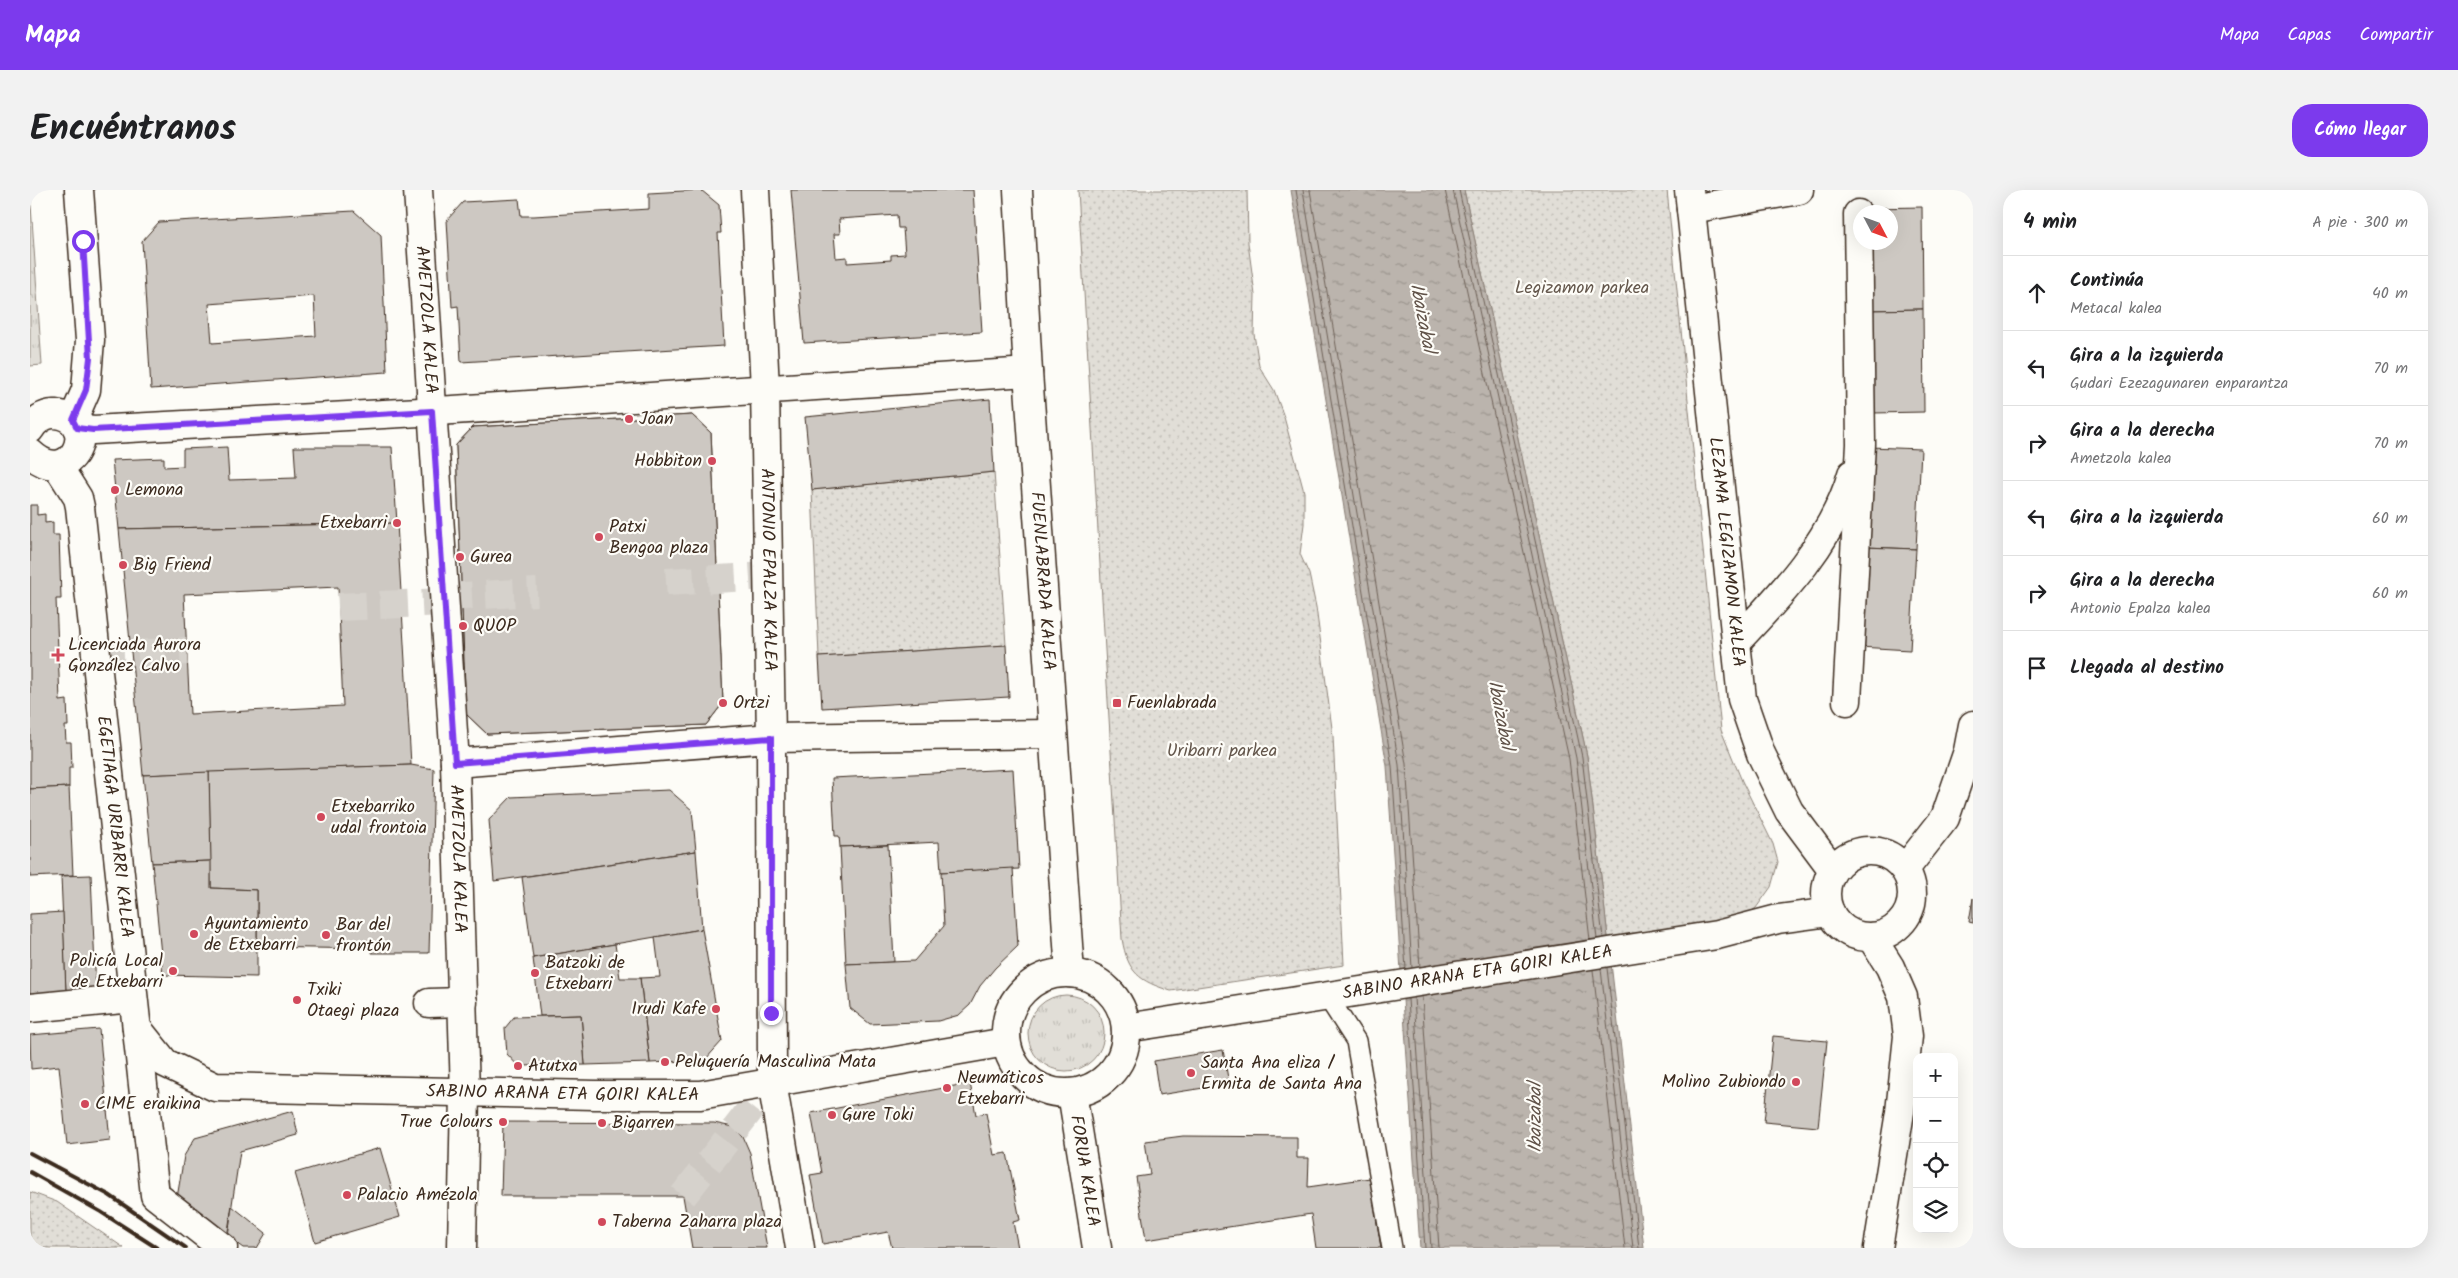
<!DOCTYPE html>
<html lang="es">
<head>
<meta charset="utf-8">
<style>
	:root { --surface:#fff; --page:#f2f2f2; --text:#202124; --muted:#757577; --line:#e0e0e0; --accent:#7c3aed }
	body { margin:0; font-family:Kalam,sans-serif; background:var(--page); color:var(--text) }
	.controls { position:absolute; right:15px; bottom:15px; display:grid; overflow:hidden; border-radius:10px; box-shadow:0 5px 20px #0002 }
	.controls button { width:45px; height:45px; display:grid; place-items:center; padding:0; border:0; border-bottom:1px solid var(--line); background:var(--surface); color:var(--text); font:25px sans-serif }
	.compass { position:absolute; left:1823px; top:15px; width:45px; height:45px; border-radius:50%; background:var(--surface); box-shadow:0 5px 20px #0002; rotate:131deg }
	.stop { position:absolute; width:15px; height:15px; margin:-11px; border:4px solid #7c3aed; border-radius:50%; background:#fff }
	.stop.end { background:#7c3aed; border-color:#fff; box-shadow:0 1px 5px #0008 }
	.list { margin:0; padding:0; list-style:none }
	h2 { display:flex; justify-content:space-between; align-items:center; height:65px; margin:0; padding:0 20px; font-size:21px }
	h2 small { font-size:16px; font-weight:400; color:var(--muted) }
	.list li { display:grid; grid-template-columns:32px 1fr auto; gap:15px; align-items:center; box-sizing:border-box; height:75px; padding:0 20px; border-top:1px solid var(--line) }
	.list b { display:block; font-size:19px; white-space:nowrap }
	.list p { margin:0; font-size:16px; white-space:nowrap; color:var(--muted) }
	.list em { font-size:16px; font-style:normal; color:var(--muted) }
	.icon { flex:none; width:28px; height:28px; fill:none; stroke:currentColor; stroke-width:2; stroke-linecap:round; stroke-linejoin:round }
	.map { position:relative; flex:none; width:1943px; height:1058px; overflow:hidden; border-radius:20px }
	header { display:flex; align-items:center; gap:30px; box-sizing:border-box; height:70px; padding:0 25px; background:var(--accent); color:#fff }
	header strong { font-size:24px }
	nav { display:flex; gap:28px; margin-inline-start:auto; font-size:18px }
	.intro { display:flex; align-items:center; justify-content:space-between; box-sizing:border-box; height:120px; padding:0 30px }
	h1 { margin:0; font-size:35px }
	.button { padding:12px 22px; border-radius:20px; background:var(--accent); color:#fff; font-size:18px; font-weight:700 }
	main { display:flex; gap:30px; padding:0 30px }
	aside { flex:1; background:var(--surface); border-radius:20px; box-shadow:0 5px 20px #0002 }
	.map>svg:first-child { display:block }
	.grass { fill:url(#grass-tufts); stroke:#8e847a }
	.park { fill:url(#park-dots); stroke:#8e847a }
	.water { fill:url(#water-ripples); stroke:#887d74 }
	.lines { fill:none; stroke-linecap:round; stroke-linejoin:round }
	.shore { stroke:#6e6157; stroke-width:1 }
	.building { fill:#cdc8c2; stroke:#3b2a1e; fill-rule:evenodd }
	.pedestrian-tunnel { stroke:#d6d2cc; stroke-width:28; stroke-dasharray:28 14; stroke-linecap:butt }
	.service-casing { stroke:#3b2a1e; stroke-width:22 }
	.pedestrian-casing { stroke:#3b2a1e; stroke-width:31 }
	.minor-casing { stroke:#3b2a1e; stroke-width:31 }
	.tertiary-casing { stroke:#3b2a1e; stroke-width:31 }
	.service { stroke:#fdfcf7; stroke-width:19 }
	.pedestrian { stroke:#fdfcf7; stroke-width:28 }
	.minor { stroke:#fdfcf7; stroke-width:28 }
	.tertiary { stroke:#fdfcf7; stroke-width:28 }
	.rail { stroke:#3b2a1e; stroke-width:4 }
	.route { stroke:#7c3aed; stroke-width:6 }
	.poi-dot { fill:#d1495b; stroke:#fdfcf7; stroke-width:2 }
	.labels { text-anchor:middle; dominant-baseline:central; stroke-width:4.5; stroke-linejoin:round; paint-order:stroke }
	.park-label { font-size:18px; fill:#64574c; stroke:#fdfcf7 }
	.street-label { font-size:18px; fill:#3b2a1e; stroke:#fdfcf7 }
	.poi-label { font-size:18px; fill:#3b2a1e; stroke:#fdfcf7; text-anchor:start }
	.water-label { font-size:19px; font-style:italic; fill:#615349; stroke:#fdfcf7 }
</style>
</head>
<body>
<header>
<strong>Mapa</strong>
<nav><a>Mapa</a><a>Capas</a><a>Compartir</a></nav>
</header>
<div class="intro"><h1>Encuéntranos</h1><a class="button">Cómo llegar</a></div>
<main>
<div class="map">
<svg width="1943" height="1058" viewBox="0 0 1943 1058">
	<defs>
		<pattern id="grass-tufts" width="24" height="20" patternUnits="userSpaceOnUse" patternTransform="scale(1.25)"><rect width="24" height="20" fill="#e1ded7"/><path d="M3 7l-1-3M5 7V3M7 7l1-3M15 17l-1-3M17 17v-4M19 17l1-3" fill="none" stroke="#c2bfb8"/></pattern>
		<pattern id="park-dots" width="8" height="8" patternUnits="userSpaceOnUse" patternTransform="scale(1.25)"><rect width="8" height="8" fill="#e1ded7"/><path d="M2 2h.1M6 6h.1" fill="none" stroke="#c2bfb8" stroke-width="1.8" stroke-linecap="round"/></pattern>
		<pattern id="water-ripples" width="26" height="14" patternUnits="userSpaceOnUse" patternTransform="scale(1.25)"><rect width="26" height="14" fill="#bbb4ad"/><path d="M2 4q2-2 4 0t4 0M15 11q2-2 4 0t4 0" fill="none" stroke="#99938c"/></pattern>
	</defs>
	<rect width="100%" height="100%" fill="#fdfcf7"/>
	<filter id="ink" filterUnits="userSpaceOnUse"><feTurbulence type="fractalNoise" baseFrequency=".02" numOctaves="2"/><feDisplacementMap in="SourceGraphic" scale="10" xChannelSelector="R" yChannelSelector="G"/><feConvolveMatrix kernelMatrix="1 2 1 2 8 2 1 2 1" color-interpolation-filters="sRGB"/></filter>
	<g filter="url(#ink)">
		<g class="grass">
			<path d="M 0,0 L 12,175 L 0,176 Z"/>
			<circle cx="1036" cy="843" r="38"/>
		</g>
		<g class="park">
			<path d="M 1048,0 L 1217,0 L 1218,53 L 1225,105 L 1224,144 L 1229,176 L 1244,200 L 1254,227 L 1274,302 L 1274,334 L 1270,364 L 1279,384 L 1286,417 L 1303,546 L 1314,775 L 1141,801 C 1109,791 1098,783 1092,749 Z"/>
			<path d="M 1434,0 L 1637,0 L 1691,540 L 1712,591 L 1743,654 L 1748,672 L 1741,697 L 1726,718 L 1687,745 L 1579,756 L 1557,566 Z"/>
			<path d="M 964,282 L 976,455 L 789,467 L 782,300 Z"/>
			<path d="M 0,1002 L 27,1012 L 94,1058 L 0,1058 Z"/>
		</g>
		<path class="water" d="M 1261,0 L 1434,0 L 1557,566 L 1614,1058 L 1390,1058 L 1357,576 Z"/>
		<g class="lines">
			<g class="shore">
				<path d="M 1266,0 L 1362,576 L 1376,779"/>
				<path d="M 1273,0 L 1369,575 L 1382,778"/>
				<path d="M 1280,0 L 1376,574 L 1390,777"/>
				<path d="M 1415,0 L 1539,569 L 1560,750"/>
				<path d="M 1423,0 L 1546,568 L 1567,749"/>
				<path d="M 1429,0 L 1552,567 L 1573,748"/>
				<path d="M 1577,778 L 1609,1058"/>
				<path d="M 1571,779 L 1603,1058"/>
				<path d="M 1563,780 L 1595,1058"/>
				<path d="M 1392,807 L 1409,1058"/>
				<path d="M 1384,808 L 1401,1058"/>
				<path d="M 1378,809 L 1395,1058"/>
			</g>
		</g>
		<g class="building">
			<path d="M 671,0 L 689,15 L 691,43 L 688,43 L 694,156 L 431,172 L 428,116 L 422,117 L 417,30 L 433,12 L 489,9 L 491,26 L 504,26 L 619,19 L 619,3 Z"/>
			<path d="M 761,0 L 943,0 L 952,142 L 774,153 ZM 867,25 L 868,38 L 873,38 L 875,64 L 861,65 L 861,70 L 817,73 L 817,67 L 806,68 L 804,44 L 810,44 L 809,29 Z"/>
			<path d="M 1892,17 L 1893,119 L 1842,120 L 1841,52 L 1860,52 L 1860,22 L 1841,22 L 1841,18 Z"/>
			<path d="M 324,21 L 351,45 L 357,182 L 121,199 L 112,51 L 129,32 ZM 284,106 L 286,146 L 182,153 L 179,114 Z"/>
			<path d="M 1893,119 L 1894,222 L 1843,223 L 1842,120 Z"/>
			<path d="M 960,209 L 964,282 L 782,300 L 775,227 Z"/>
			<path d="M 662,225 L 681,243 L 693,513 L 676,535 L 457,544 L 436,524 L 426,255 L 443,237 Z"/>
			<path d="M 662,225 L 681,243 L 693,513 L 676,535 L 457,544 L 436,524 L 426,255 L 443,237 Z"/>
			<path d="M 197,257 L 199,290 L 266,288 L 264,257 L 362,257 L 367,333 L 89,339 L 82,270 L 134,268 L 134,277 L 153,276 L 153,259 Z"/>
			<path d="M 1840,257 L 1891,259 L 1886,359 L 1835,357 Z"/>
			<path d="M 0,315 L 7,315 L 7,325 L 15,324 L 15,333 L 23,332 L 23,345 L 29,345 L 31,409 L 26,409 L 30,511 L 37,510 L 38,536 L 35,536 L 36,552 L 41,552 L 42,578 L 39,578 L 39,597 L 0,599 Z"/>
			<path d="M 367,333 L 381,575 L 113,585 L 89,339 ZM 308,397 L 313,516 L 160,524 L 154,404 Z"/>
			<path d="M 1835,357 L 1886,359 L 1880,460 L 1829,457 Z"/>
			<path d="M 976,455 L 979,507 L 792,518 L 789,467 Z"/>
			<path d="M 381,575 L 404,579 L 399,763 L 342,763 L 341,759 L 227,757 L 227,700 L 181,698 L 179,582 Z"/>
			<path d="M 983,579 L 989,679 L 911,682 L 909,652 L 810,657 L 809,646 L 805,646 L 802,588 Z"/>
			<path d="M 179,582 L 181,671 L 122,673 L 113,585 Z"/>
			<path d="M 39,597 L 43,685 L 0,687 L 0,599 Z"/>
			<path d="M 639,600 L 662,620 L 666,661 L 464,691 L 459,630 L 481,607 Z"/>
			<path d="M 858,655 L 864,772 L 816,774 L 810,657 Z"/>
			<path d="M 666,661 L 672,739 L 503,768 L 492,687 Z"/>
			<path d="M 181,671 L 181,698 L 227,700 L 227,787 L 133,785 L 122,673 Z"/>
			<path d="M 983,678 L 988,756 L 965,778 L 950,796 L 940,815 L 929,825 L 908,831 L 840,834 L 820,818 L 816,774 L 884,771 L 914,736 L 911,682 Z"/>
			<path d="M 61,685 L 66,801 L 36,803 L 31,686 Z"/>
			<path d="M 1943,708 L 1943,733 L 1939,732 Z"/>
			<path d="M 33,722 L 36,803 L 0,804 L 0,724 Z"/>
			<path d="M 672,739 L 692,851 L 675,870 L 620,873 L 610,788 L 630,787 L 625,747 Z"/>
			<path d="M 585,754 L 590,788 L 610,788 L 620,873 L 555,875 L 551,825 L 510,826 L 503,768 Z"/>
			<path d="M 551,825 L 555,875 L 488,876 L 477,864 L 475,838 L 484,827 Z"/>
			<path d="M 69,839 L 80,950 L 37,955 L 29,876 L 1,879 L 0,845 Z"/>
			<path d="M 1743,846 L 1797,851 L 1788,937 L 1734,932 Z"/>
			<path d="M 1193,860 L 1199,894 L 1129,905 L 1124,871 Z"/>
			<path d="M 940,893 L 946,925 L 956,923 L 964,965 L 977,963 L 990,1030 L 983,1032 L 988,1058 L 862,1058 L 858,1042 L 793,1054 L 780,985 L 792,983 L 781,923 Z"/>
			<path d="M 263,921 L 268,945 L 210,961 L 197,1048 L 146,1014 L 154,966 L 165,948 Z"/>
			<path d="M 473,932 L 684,933 L 703,937 L 713,947 L 720,963 L 737,1058 L 662,1058 L 653,1006 L 471,1006 Z"/>
			<path d="M 1153,946 L 1267,947 L 1267,968 L 1279,968 L 1278,997 L 1340,988 L 1351,1058 L 1286,1058 L 1281,1024 L 1116,1050 L 1106,987 L 1120,985 L 1115,951 Z"/>
			<path d="M 350,958 L 370,1027 L 285,1052 L 265,983 Z"/>
			<path d="M 202,1016 L 236,1043 L 227,1058 L 213,1058 L 198,1047 Z"/>
		</g>
		<g class="lines">
			<g class="pedestrian-tunnel">
				<path d="M 636,392 L 738,386"/>
				<path d="M 414,407 L 507,402"/>
				<path d="M 308,417 L 415,412"/>
				<path d="M 66,466 L 157,461"/>
				<path d="M 653,1006 L 742,892"/>
			</g>
			<g class="service-casing">
				<path id="service" d="M 1297,806 L 1326,851 L 1362,1058"/>
			</g>
			<g class="pedestrian-casing">
				<g id="pedestrian">
					<path id="s1" d="M 388,0 L 425,573 L 435,903"/>
					<path d="M 47,238 L 63,240 L 408,221 L 998,182"/>
					<path d="M 425,573 L 741,548 L 1023,544"/>
					<path d="M 399,813 L 433,812"/>
					<path d="M 0,818 L 103,808"/>
				</g>
			</g>
			<g class="minor-casing">
				<g id="minor">
					<path id="s2" d="M 725,0 L 735,198 L 741,548 L 742,892 L 770,1058"/>
					<path id="s3" d="M 988,0 L 998,182 L 1040,783"/>
					<path id="s4" d="M 1659,0 L 1712,509 L 1731,564 L 1759,621 L 1803,680"/>
					<path d="M 1661,19 L 1769,0"/>
					<path d="M 43,230 L 56,200 L 60,150 L 49,0"/>
					<path d="M 0,239 C 5,231 15,223 25,224 C 73,229 42,303 0,263"/>
					<path id="s5" d="M 27,275 L 48,308 L 50,317 L 125,1005 L 193,1058"/>
					<path d="M 1706,452 C 1752,404 1803,350 1822,284"/>
					<path d="M 1817,511 L 1831,254 L 1828,24"/>
					<circle cx="1839" cy="704" r="43"/>
					<path d="M 1841,747 L 1860,777 L 1873,807 L 1878,846 L 1870,922 L 1848,1058"/>
					<circle cx="1036" cy="843" r="60"/>
					<path id="s6" d="M 107,838 L 135,873 L 185,897 L 565,905 L 670,905 L 976,852"/>
					<path id="s7" d="M 1096,838 L 1687,745 L 1748,729 L 1800,722"/>
					<path id="s8" d="M 1042,903 L 1067,1058"/>
					<path d="M 432,1058 L 435,903"/>
				</g>
			</g>
			<g class="tertiary-casing">
				<path id="tertiary" d="M 1875,679 L 1915,628 L 1938,561 L 1943,535"/>
			</g>
			<use href="#service" class="service"/>
			<use href="#pedestrian" class="pedestrian"/>
			<use href="#minor" class="minor"/>
			<use href="#tertiary" class="tertiary"/>
			<g class="rail">
				<path d="M 0,963 L 79,1005 L 156,1058"/>
				<path d="M 0,982 L 71,1022 L 127,1058"/>
			</g>
		</g>
	</g>
	<g class="lines" filter="url(#ink)">
		<path class="route" d="M 53,51 L 60,168 L 56,200 L 43,230 L 47,238 L 63,240 L 402,221 L 425,573 L 741,548 L 741,823"/>
	</g>
	<g class="poi-dot">
		<circle cx="599" cy="229" r="5"/>
		<circle cx="682" cy="271" r="5"/>
		<circle cx="85" cy="300" r="5"/>
		<circle cx="367" cy="333" r="5"/>
		<circle cx="569" cy="347" r="5"/>
		<circle cx="430" cy="367" r="5"/>
		<circle cx="93" cy="375" r="5"/>
		<circle cx="433" cy="436" r="5"/>
		<path d="M25.5 457.5h5v5h5v5h-5v5h-5v-5h-5v-5h5z"/>
		<circle cx="693" cy="513" r="5"/>
		<rect x="1082" y="508" width="10" height="10" rx="2.5"/>
		<circle cx="291" cy="627" r="5"/>
		<circle cx="164" cy="744" r="5"/>
		<circle cx="296" cy="745" r="5"/>
		<circle cx="143" cy="781" r="5"/>
		<circle cx="505" cy="783" r="5"/>
		<circle cx="267" cy="810" r="5"/>
		<circle cx="686" cy="819" r="5"/>
		<circle cx="635" cy="872" r="5"/>
		<circle cx="488" cy="876" r="5"/>
		<circle cx="1161" cy="883" r="5"/>
		<circle cx="1766" cy="892" r="5"/>
		<circle cx="917" cy="898" r="5"/>
		<circle cx="55" cy="914" r="5"/>
		<circle cx="802" cy="925" r="5"/>
		<circle cx="473" cy="932" r="5"/>
		<circle cx="572" cy="933" r="5"/>
		<circle cx="317" cy="1005" r="5"/>
		<circle cx="572" cy="1032" r="5"/>
	</g>
	<g class="labels">
		<g class="park-label">
			<text x="1552" y="98">Legizamon parkea</text>
			<text x="1192" y="561">Uribarri parkea</text>
		</g>
		<g class="street-label">
			<text stroke="none"><textPath href="#s1" startOffset="130">AMETZOLA KALEA</textPath></text>
			<text stroke="none"><textPath href="#s4" startOffset="364">LEZAMA LEGIZAMON KALEA</textPath></text>
			<text stroke="none"><textPath href="#s2" startOffset="380">ANTONIO EPALZA KALEA</textPath></text>
			<text stroke="none"><textPath href="#s3" startOffset="392">FUENLABRADA KALEA</textPath></text>
			<text stroke="none"><textPath href="#s5" startOffset="370">EGETIAGA URIBARRI KALEA</textPath></text>
			<text stroke="none"><textPath href="#s1" startOffset="670">AMETZOLA KALEA</textPath></text>
			<text stroke="none"><textPath href="#s7" startOffset="356">SABINO ARANA ETA GOIRI KALEA</textPath></text>
			<text stroke="none"><textPath href="#s6" startOffset="448">SABINO ARANA ETA GOIRI KALEA</textPath></text>
			<text stroke="none"><textPath href="#s8" startOffset="79">FORUA KALEA</textPath></text>
		</g>
		<g class="poi-label">
			<text x="609" y="229">Joan</text>
			<text x="672" y="271" text-anchor="end">Hobbiton</text>
			<text x="95" y="300">Lemona</text>
			<text x="357" y="333" text-anchor="end">Etxebarri</text>
			<text x="579" y="337">Patxi<tspan x="579" dy="21">Bengoa plaza</tspan></text>
			<text x="440" y="367">Gurea</text>
			<text x="103" y="375">Big Friend</text>
			<text x="443" y="436">QUOP</text>
			<text x="38" y="455">Licenciada Aurora<tspan x="38" dy="21">González Calvo</tspan></text>
			<text x="703" y="513">Ortzi</text>
			<text x="1097" y="513">Fuenlabrada</text>
			<text x="301" y="617">Etxebarriko<tspan x="301" dy="21">udal frontoia</tspan></text>
			<text x="174" y="734">Ayuntamiento<tspan x="174" dy="21">de Etxebarri</tspan></text>
			<text x="306" y="735">Bar del<tspan x="306" dy="21">frontón</tspan></text>
			<text x="133" y="771" text-anchor="end">Policía Local<tspan x="133" dy="21">de Etxebarri</tspan></text>
			<text x="515" y="773">Batzoki de<tspan x="515" dy="21">Etxebarri</tspan></text>
			<text x="277" y="800">Txiki<tspan x="277" dy="21">Otaegi plaza</tspan></text>
			<text x="676" y="819" text-anchor="end">Irudi Kafe</text>
			<text x="645" y="872">Peluquería Masculina Mata</text>
			<text x="1171" y="873">Santa Ana eliza /<tspan x="1171" dy="21">Ermita de Santa Ana</tspan></text>
			<text x="498" y="876">Atutxa</text>
			<text x="927" y="888">Neumáticos<tspan x="927" dy="21">Etxebarri</tspan></text>
			<text x="1756" y="892" text-anchor="end">Molino Zubiondo</text>
			<text x="65" y="914">CIME eraikina</text>
			<text x="812" y="925">Gure Toki</text>
			<text x="463" y="932" text-anchor="end">True Colours</text>
			<text x="582" y="933">Bigarren</text>
			<text x="327" y="1005">Palacio Amézola</text>
			<text x="582" y="1032">Taberna Zaharra plaza</text>
		</g>
		<g class="water-label">
			<text transform="translate(1392 128) rotate(79)">Ibaizabal</text>
			<text transform="translate(1470 525) rotate(79)">Ibaizabal</text>
			<text transform="translate(1506 928) rotate(-90)">Ibaizabal</text>
		</g>
	</g>
</svg>
<div class="controls">
<button>+</button>
<button>−</button>
<button><svg class="icon" aria-label="locate" viewBox="0 0 24 24"><circle cx="12" cy="12" r="6"/><path d="M12 2v4M12 18v4M2 12h4M18 12h4"/></svg></button>
<button><svg class="icon" aria-label="layers" viewBox="0 0 24 24"><path d="M12 4l9 5-9 5-9-5zM3 14l9 5 9-5"/></svg></button>
</div>
<svg class="compass" viewBox="-18 -18 36 36"><path d="M0-13l5 13h-10z" fill="#e53935"/><path d="M0 13l5-13h-10z" fill="#757577"/></svg>
<div class="stop" style="left:53px;top:51px"></div>
<div class="stop end" style="left:741px;top:823px"></div>
</div>
<aside>
<h2>4 min<small>A pie · 300 m</small></h2>
<ul class="list">
<li><svg class="icon" aria-label="ahead" viewBox="0 0 24 24"><path d="M12 20V5M6 11l6-6 6 6"/></svg><div><b>Continúa</b><p>Metacal kalea</p></div><em>40 m</em></li>
<li><svg class="icon" aria-label="left" viewBox="0 0 24 24"><path d="M17 20v-9H6M10 6l-5 5 5 5"/></svg><div><b>Gira a la izquierda</b><p>Gudari Ezezagunaren enparantza</p></div><em>70 m</em></li>
<li><svg class="icon" aria-label="right" viewBox="0 0 24 24"><path d="M7 20v-9h11M14 6l5 5-5 5"/></svg><div><b>Gira a la derecha</b><p>Ametzola kalea</p></div><em>70 m</em></li>
<li><svg class="icon" aria-label="left" viewBox="0 0 24 24"><path d="M17 20v-9H6M10 6l-5 5 5 5"/></svg><div><b>Gira a la izquierda</b></div><em>60 m</em></li>
<li><svg class="icon" aria-label="right" viewBox="0 0 24 24"><path d="M7 20v-9h11M14 6l5 5-5 5"/></svg><div><b>Gira a la derecha</b><p>Antonio Epalza kalea</p></div><em>60 m</em></li>
<li><svg class="icon" aria-label="arrive" viewBox="0 0 24 24"><path d="M6 21V4h12l-3 4 3 4H6"/></svg><div><b>Llegada al destino</b></div></li>
</ul>
</aside>
</main>
</body>
</html>
